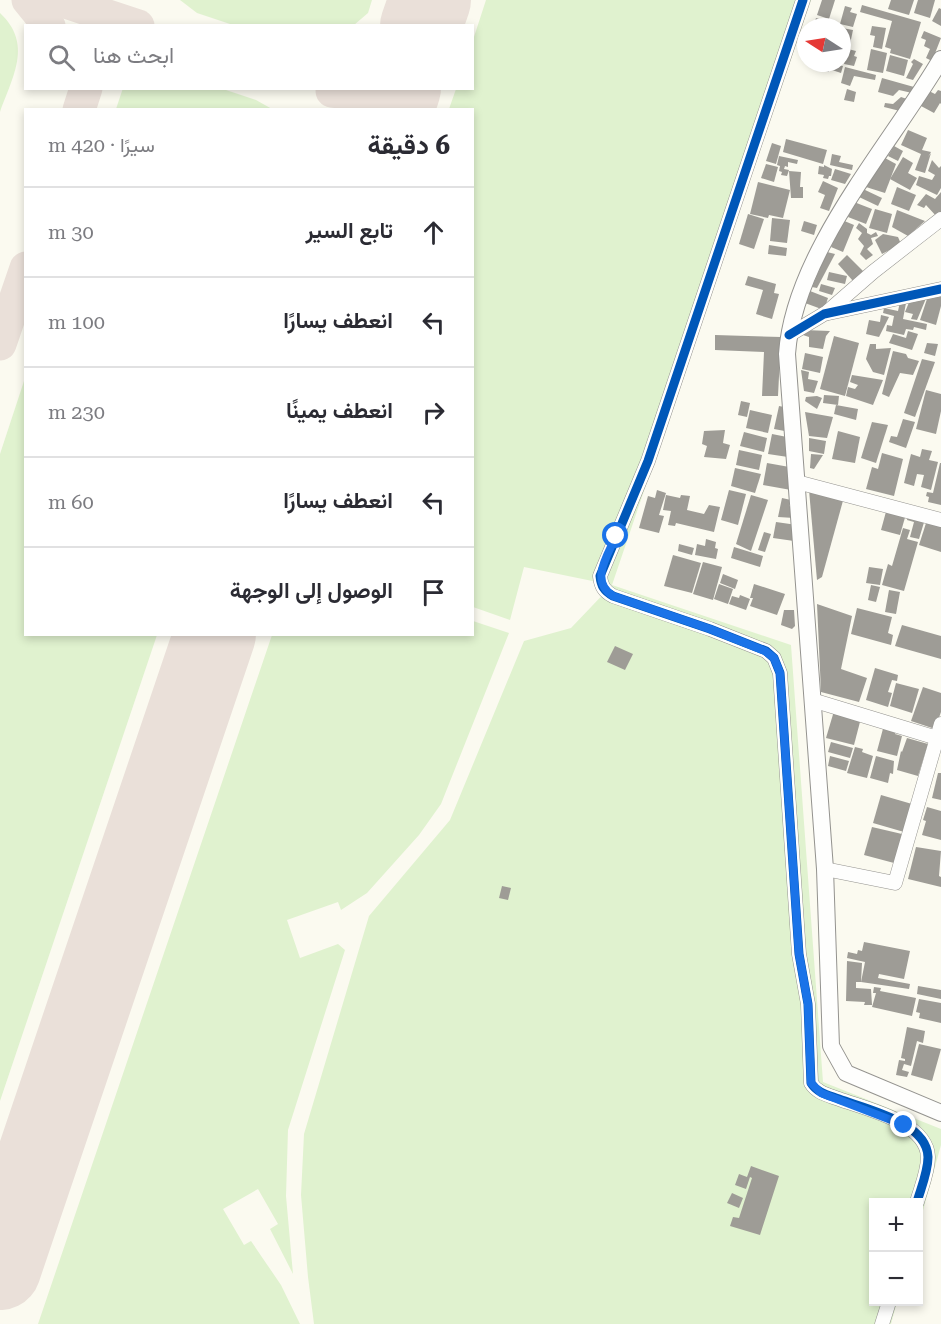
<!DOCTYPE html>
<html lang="ar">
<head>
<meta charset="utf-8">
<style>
	:root { --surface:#fff; --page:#f2f2f3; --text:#2b2b33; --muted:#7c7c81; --line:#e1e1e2 }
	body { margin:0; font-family:"Roboto Serif",Vazirmatn,serif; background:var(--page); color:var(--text); direction:rtl }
	.controls { position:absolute; right:18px; bottom:18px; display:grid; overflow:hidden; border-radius:0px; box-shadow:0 3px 9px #0003 }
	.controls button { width:54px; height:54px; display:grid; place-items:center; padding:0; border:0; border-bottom:2px solid var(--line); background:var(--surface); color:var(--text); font:30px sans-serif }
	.compass { position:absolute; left:797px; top:18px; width:54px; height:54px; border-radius:50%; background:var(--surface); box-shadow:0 3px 9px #0003; rotate:282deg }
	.stop { position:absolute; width:18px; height:18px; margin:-14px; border:4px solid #1a73e8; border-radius:50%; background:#fff }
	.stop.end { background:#1a73e8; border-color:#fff; box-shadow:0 2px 6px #0008 }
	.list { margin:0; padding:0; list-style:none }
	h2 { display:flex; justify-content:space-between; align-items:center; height:78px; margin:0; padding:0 24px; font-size:26px }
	h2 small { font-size:20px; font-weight:400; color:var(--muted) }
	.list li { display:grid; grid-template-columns:39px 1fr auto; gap:18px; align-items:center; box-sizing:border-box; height:90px; padding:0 24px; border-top:2px solid var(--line) }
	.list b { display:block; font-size:22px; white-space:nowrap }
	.list em { font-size:20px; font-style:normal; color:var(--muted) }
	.icon { flex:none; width:33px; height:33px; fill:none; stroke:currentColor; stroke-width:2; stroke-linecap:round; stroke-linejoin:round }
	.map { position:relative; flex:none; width:941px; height:1324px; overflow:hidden; direction:ltr }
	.search { position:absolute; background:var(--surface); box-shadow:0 3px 9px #0003; left:24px; top:24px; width:450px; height:66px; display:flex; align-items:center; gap:15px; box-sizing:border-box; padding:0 21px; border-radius:0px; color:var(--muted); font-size:22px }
	.panel { position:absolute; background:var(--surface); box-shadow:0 3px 9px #0003; left:24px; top:108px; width:450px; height:528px; border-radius:0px; direction:rtl }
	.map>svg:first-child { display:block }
	.green { fill:#e0f2cf }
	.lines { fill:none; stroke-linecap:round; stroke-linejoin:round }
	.taxiway { stroke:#eae0d9; stroke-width:33 }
	.runway { stroke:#eae0d9; stroke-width:82 }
	.building { fill:#9e9c96 }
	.minor-casing { stroke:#94938f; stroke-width:15 }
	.tertiary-casing { stroke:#94938f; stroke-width:18 }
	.minor { stroke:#fefefd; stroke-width:14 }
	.tertiary { stroke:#fefefd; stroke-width:16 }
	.cycleway-casing { stroke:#fff; stroke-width:13 }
	.cycleway { stroke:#0057b8; stroke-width:9 }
	.route { stroke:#1a73e8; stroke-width:8 }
</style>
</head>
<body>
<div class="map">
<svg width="941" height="1324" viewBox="0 0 941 1324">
	<rect width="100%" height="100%" fill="#fbfaf0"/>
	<g class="green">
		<path d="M 180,0 L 372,0 L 368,13 L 354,25 L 233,25 L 197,13 Z"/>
		<path d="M 486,0 L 811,0 L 612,585 L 791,645 L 823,1082 L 941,1129 L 941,1145 L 919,1225 L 918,1202 L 874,1202 L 874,1302 L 897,1302 L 891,1324 L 314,1324 L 308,1277 L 301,1195 L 304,1134 L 369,916 L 450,820 L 524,641 L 571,628 L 612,585 L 524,567 L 510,620 L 473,607 L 472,110 L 449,109 L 456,89 L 472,88 L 473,40 Z"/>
		<path d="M 0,13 C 33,44 13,76 0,112 Z"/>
		<path d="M 123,88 L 223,89 L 256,100 L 272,109 L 116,109 Z"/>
		<path d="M 25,378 L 26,634 L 157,635 L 0,1101 L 0,454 Z"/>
		<path d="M 473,621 L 509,633 L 441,804 L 419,835 L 367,893 L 341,910 L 338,902 L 287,920 L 300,958 L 338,944 L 345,950 L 288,1130 L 286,1196 L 293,1274 L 270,1229 L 278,1224 L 258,1189 L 223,1209 L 244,1245 L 251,1241 L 281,1285 L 300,1324 L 38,1324 L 272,635 L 472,634 Z"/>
	</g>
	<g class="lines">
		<g class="taxiway">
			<path d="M 28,0 L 49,26"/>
			<path d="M 60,0 L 138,26"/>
			<path d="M 332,91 L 357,94 L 375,88"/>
			<path d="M 79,110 L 86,88"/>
			<path d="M 0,344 L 26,268"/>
		</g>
		<g class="runway">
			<path d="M 421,26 L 430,0"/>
			<path d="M 393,110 L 400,88"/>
			<path d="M 0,1269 L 215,634"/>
		</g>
	</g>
	<g class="building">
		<path d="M 822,0 L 835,0 L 829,19 L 817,15 Z"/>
		<path d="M 891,0 L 914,0 L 909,15 L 888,9 Z"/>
		<path d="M 918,0 L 935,0 L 930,18 L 914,13 Z"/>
		<path d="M 862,5 L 921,22 L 910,59 L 890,53 L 891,49 L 885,47 L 892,21 L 860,12 Z"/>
		<path d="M 845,6 L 852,8 L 850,12 L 857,14 L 853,27 L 840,24 Z"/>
		<path d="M 939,8 L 941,9 L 941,26 L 932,21 Z"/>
		<path d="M 816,18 L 829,22 L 827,27 L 813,27 Z"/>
		<path d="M 872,26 L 886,28 L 882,49 L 873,47 L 875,36 L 870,35 Z"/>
		<path d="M 842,28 L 853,30 L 849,49 L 842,48 Z"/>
		<path d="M 924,31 L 941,38 L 932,61 L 926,58 L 930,49 L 924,46 L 926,40 L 921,38 Z"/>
		<path d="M 848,49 L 856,51 L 854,56 L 857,57 L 854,66 L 844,64 Z"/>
		<path d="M 871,49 L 887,53 L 883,73 L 867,70 Z"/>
		<path d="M 890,55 L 908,60 L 904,76 L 886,71 Z"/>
		<path d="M 914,59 L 923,64 L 913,80 L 906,78 L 913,64 L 911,62 Z"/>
		<path d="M 824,63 L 843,66 L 841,73 L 829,69 L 829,72 L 822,70 Z"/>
		<path d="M 845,67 L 876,75 L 875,80 L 854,76 L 850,86 L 841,83 Z"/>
		<path d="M 882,78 L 914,87 L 912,93 L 899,90 L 893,96 L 878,92 Z"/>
		<path d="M 847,89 L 856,92 L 854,102 L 844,100 Z"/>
		<path d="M 938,90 L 941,91 L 941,104 L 940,103 L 934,113 L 921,106 L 929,91 L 935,94 Z"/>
		<path d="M 901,97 L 907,99 L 900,111 L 884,107 L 885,103 L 893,104 Z"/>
		<path d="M 908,130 L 927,138 L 922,150 L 931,152 L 928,157 L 931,153 L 925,173 L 915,170 L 921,154 L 901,145 Z"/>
		<path d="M 786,139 L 827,150 L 823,164 L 783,152 Z"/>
		<path d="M 772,143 L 781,146 L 776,164 L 766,161 Z"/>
		<path d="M 894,146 L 903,151 L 898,161 L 888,156 Z"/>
		<path d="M 832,154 L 841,156 L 839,162 L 853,165 L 852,170 L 830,165 Z"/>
		<path d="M 779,156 L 798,160 L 797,164 L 788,162 L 788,167 L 785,166 L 784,169 L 789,170 L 787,176 L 781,175 L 782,172 L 779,171 L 780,166 L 777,165 Z"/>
		<path d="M 903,157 L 913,163 L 908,173 L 917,178 L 910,190 L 890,179 Z"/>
		<path d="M 885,158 L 896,164 L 885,193 L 866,187 Z"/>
		<path d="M 932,160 L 939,168 L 941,166 L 941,188 L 937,195 L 916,185 L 919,176 L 932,180 L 935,175 L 928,171 Z"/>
		<path d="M 766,164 L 778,167 L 774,182 L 761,178 Z"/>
		<path d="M 824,165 L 832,169 L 831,176 L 829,176 L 828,179 L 823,178 L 824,175 L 818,174 L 819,166 L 824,167 Z"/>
		<path d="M 835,169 L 851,174 L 845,184 L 831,180 Z"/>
		<path d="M 789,171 L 801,172 L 800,187 L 803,187 L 803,198 L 791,198 Z"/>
		<path d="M 823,181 L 838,188 L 829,211 L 820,208 L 825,195 L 818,192 Z"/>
		<path d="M 758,182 L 790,190 L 783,218 L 769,215 L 768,218 L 750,214 Z"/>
		<path d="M 897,187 L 916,195 L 909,211 L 891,204 Z"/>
		<path d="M 863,189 L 882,198 L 878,206 L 859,197 Z"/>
		<path d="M 941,192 L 941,214 L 937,217 L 926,205 L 924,208 L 917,205 L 926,194 L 935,199 Z"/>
		<path d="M 854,202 L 872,209 L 866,224 L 848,217 Z"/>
		<path d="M 875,209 L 892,214 L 887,233 L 869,228 Z"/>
		<path d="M 897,210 L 925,221 L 908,236 L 892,227 Z"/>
		<path d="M 748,214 L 764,219 L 754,249 L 739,244 Z"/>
		<path d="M 772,218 L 790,220 L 787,243 L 770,241 Z"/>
		<path d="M 842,220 L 854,225 L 843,252 L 831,247 Z"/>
		<path d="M 804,221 L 817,225 L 814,235 L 801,231 Z"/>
		<path d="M 859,223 L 867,229 L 867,233 L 871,235 L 876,232 L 878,236 L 871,238 L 873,244 L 867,249 L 873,255 L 866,260 L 860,254 L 864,246 L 858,239 L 862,233 L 856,228 Z"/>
		<path d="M 883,234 L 898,237 L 901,244 L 882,254 L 875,240 Z"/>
		<path d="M 769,245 L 787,248 L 786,256 L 768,254 Z"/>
		<path d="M 827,252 L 835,254 L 817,288 L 812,287 Z"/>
		<path d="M 847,255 L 863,271 L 853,281 L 838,264 Z"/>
		<path d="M 829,272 L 847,276 L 845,284 L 827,280 Z"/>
		<path d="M 748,276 L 776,284 L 774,293 L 779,294 L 772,319 L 756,314 L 763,290 L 745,285 Z"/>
		<path d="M 821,284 L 835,288 L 832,295 L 819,291 Z"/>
		<path d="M 810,291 L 828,298 L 824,310 L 805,303 Z"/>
		<path d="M 941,294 L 941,306 L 936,325 L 920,320 L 928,296 Z"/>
		<path d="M 927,296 L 917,320 L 911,319 L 913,314 L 905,312 L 910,300 Z"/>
		<path d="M 900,302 L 906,303 L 903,319 L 927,324 L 926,330 L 914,327 L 913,330 L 906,329 L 904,335 L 886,331 L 887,325 L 892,326 L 894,316 L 883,313 L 884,308 L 898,311 Z"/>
		<path d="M 881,315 L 889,317 L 879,337 L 866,334 L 869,320 L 880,322 Z"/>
		<path d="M 804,330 L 830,331 L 826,336 L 823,349 L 809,347 L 809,337 L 803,335 Z"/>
		<path d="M 908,331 L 918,334 L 912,350 L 889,343 L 893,334 L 906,338 Z"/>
		<path d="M 715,335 L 781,337 L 778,396 L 762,396 L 764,352 L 715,350 Z"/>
		<path d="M 834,336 L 859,343 L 845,396 L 820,389 Z"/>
		<path d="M 927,343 L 938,344 L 935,356 L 924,353 Z"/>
		<path d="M 870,344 L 876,344 L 876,349 L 891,348 L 884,375 L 873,372 L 866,359 Z"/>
		<path d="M 893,351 L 906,354 L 908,358 L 919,361 L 913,375 L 900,373 L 889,397 L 882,394 Z"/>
		<path d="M 805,353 L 823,357 L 820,373 L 802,369 Z"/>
		<path d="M 922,359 L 935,362 L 915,417 L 904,413 Z"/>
		<path d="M 801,370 L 809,372 L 808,379 L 818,381 L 814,393 L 804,391 Z"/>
		<path d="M 852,375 L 883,380 L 873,405 L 846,396 L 848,387 L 855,389 L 858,385 L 850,382 Z"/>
		<path d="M 926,390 L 941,394 L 941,411 L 936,434 L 916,429 Z"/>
		<path d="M 824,395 L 839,396 L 838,405 L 823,403 Z"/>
		<path d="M 817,396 L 822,398 L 817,409 L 805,401 L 806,397 Z"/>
		<path d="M 741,401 L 750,403 L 747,417 L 738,415 Z"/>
		<path d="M 836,405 L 858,409 L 856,420 L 834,414 Z"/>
		<path d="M 779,406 L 789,408 L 790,432 L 774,429 Z"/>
		<path d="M 750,410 L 772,415 L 768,433 L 746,428 Z"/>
		<path d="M 805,412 L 833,417 L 827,438 L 809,436 Z"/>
		<path d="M 903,419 L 915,422 L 906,448 L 889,442 L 891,436 L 897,437 Z"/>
		<path d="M 872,422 L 888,425 L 876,463 L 861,458 Z"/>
		<path d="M 725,430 L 723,443 L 730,445 L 726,459 L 704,457 L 707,446 L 702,444 L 704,431 Z"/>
		<path d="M 838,431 L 860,437 L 855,463 L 832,459 Z"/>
		<path d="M 744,432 L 767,438 L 764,452 L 740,446 Z"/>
		<path d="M 772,434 L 792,438 L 788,457 L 768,454 Z"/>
		<path d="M 809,438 L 826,441 L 824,454 L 809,451 Z"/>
		<path d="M 922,449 L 932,451 L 929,460 L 938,462 L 931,490 L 921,487 L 924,475 L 917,474 L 914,486 L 904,483 L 911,454 L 920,457 Z"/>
		<path d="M 739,450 L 762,455 L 759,470 L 736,465 Z"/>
		<path d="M 882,453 L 903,459 L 894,496 L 866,489 L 872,467 L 878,469 Z"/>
		<path d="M 811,454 L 823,455 L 814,469 L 810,468 Z"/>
		<path d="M 767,463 L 795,468 L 791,490 L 763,485 Z"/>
		<path d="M 940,463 L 941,463 L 941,505 L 928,502 L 929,497 L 926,496 L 927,492 L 933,493 Z"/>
		<path d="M 735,468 L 761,474 L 755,493 L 731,486 Z"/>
		<path d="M 657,490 L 666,493 L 659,515 L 664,516 L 659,533 L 639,528 L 648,496 L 655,498 Z"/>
		<path d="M 729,490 L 746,494 L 738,525 L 721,520 Z"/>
		<path d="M 809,490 L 844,497 L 822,577 L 817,580 Z"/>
		<path d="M 666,495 L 680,498 L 681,495 L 690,496 L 687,510 L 704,514 L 709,505 L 720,507 L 714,532 L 676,523 L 675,526 L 668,525 L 671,511 L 663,510 Z"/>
		<path d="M 751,495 L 768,500 L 751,551 L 736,544 Z"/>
		<path d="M 782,498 L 791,500 L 789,506 L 796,508 L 794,518 L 778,517 Z"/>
		<path d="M 887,508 L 906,514 L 900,535 L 881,530 Z"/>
		<path d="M 908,514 L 925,519 L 919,539 L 910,537 L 914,522 L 907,520 Z"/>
		<path d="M 927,520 L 941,524 L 941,552 L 919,545 Z"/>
		<path d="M 776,522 L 797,525 L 794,541 L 773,538 Z"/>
		<path d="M 903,528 L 910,530 L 907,539 L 918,542 L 904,591 L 882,585 L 888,564 L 892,566 Z"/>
		<path d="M 764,532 L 771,534 L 765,552 L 758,550 Z"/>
		<path d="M 706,539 L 716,542 L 715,548 L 718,549 L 716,559 L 695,555 L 697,544 L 705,546 Z"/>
		<path d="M 679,544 L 694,548 L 692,555 L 678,551 Z"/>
		<path d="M 734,547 L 763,556 L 760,567 L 731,558 Z"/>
		<path d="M 673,555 L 701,563 L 692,593 L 664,586 Z"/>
		<path d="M 703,562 L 722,567 L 713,600 L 693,594 Z"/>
		<path d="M 869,567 L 883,569 L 880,585 L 866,583 Z"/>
		<path d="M 723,574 L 738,580 L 735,589 L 720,583 Z"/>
		<path d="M 719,584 L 733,589 L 728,604 L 714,599 Z"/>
		<path d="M 754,584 L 785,594 L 777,615 L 750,606 L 753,598 L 750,598 Z"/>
		<path d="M 871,585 L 880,587 L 876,602 L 868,600 Z"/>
		<path d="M 889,590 L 900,592 L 896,614 L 885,612 Z"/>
		<path d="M 740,595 L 750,599 L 746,610 L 729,604 L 732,596 L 739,598 Z"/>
		<path d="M 817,604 L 852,616 L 841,669 L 867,678 L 859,702 L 821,692 Z"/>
		<path d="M 857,608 L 892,617 L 888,633 L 893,635 L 891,645 L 851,634 Z"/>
		<path d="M 784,610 L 794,610 L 795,626 L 792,629 L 781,625 Z"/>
		<path d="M 902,625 L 941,636 L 941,659 L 895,646 Z"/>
		<path d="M 615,646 L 633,654 L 625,670 L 607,662 Z"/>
		<path d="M 875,668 L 898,675 L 897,681 L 892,680 L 888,692 L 892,693 L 888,707 L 866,700 Z"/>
		<path d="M 896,683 L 919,689 L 912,713 L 890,706 Z"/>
		<path d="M 923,687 L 941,693 L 941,712 L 935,729 L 911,721 Z"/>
		<path d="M 834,711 L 861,718 L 854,745 L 826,738 Z"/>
		<path d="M 884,725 L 897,729 L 895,734 L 902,736 L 897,756 L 877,751 Z"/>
		<path d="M 907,738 L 928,744 L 918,776 L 897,770 L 901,751 L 902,752 Z"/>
		<path d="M 831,742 L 853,748 L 850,758 L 828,752 Z"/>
		<path d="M 855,747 L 863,749 L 862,752 L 873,756 L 867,778 L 847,773 Z"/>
		<path d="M 830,756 L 849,761 L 846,771 L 828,766 Z"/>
		<path d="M 876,756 L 894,761 L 893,774 L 890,773 L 888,783 L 870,778 Z"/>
		<path d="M 938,773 L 941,773 L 941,800 L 932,798 Z"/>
		<path d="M 881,795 L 912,804 L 904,832 L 873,823 Z"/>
		<path d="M 927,807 L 941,811 L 941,840 L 922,835 L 926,821 L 923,820 Z"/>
		<path d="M 872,827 L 902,834 L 894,863 L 864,855 Z"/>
		<path d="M 916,847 L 941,851 L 939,876 L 941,877 L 941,887 L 908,879 Z"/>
		<path d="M 502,886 L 511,888 L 508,900 L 499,898 Z"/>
		<path d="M 864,942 L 910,951 L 904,979 L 879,974 L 878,978 L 910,984 L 909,989 L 861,982 L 865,962 L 847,958 L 848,952 L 857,954 L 858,950 L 862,951 Z"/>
		<path d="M 847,961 L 862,963 L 861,982 L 856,982 L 856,988 L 871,989 L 872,1005 L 864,1005 L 865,1002 L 846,1001 Z"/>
		<path d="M 918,986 L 941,990 L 941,999 L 917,994 Z"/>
		<path d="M 874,987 L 881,988 L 880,991 L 916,998 L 912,1016 L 872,1007 L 876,993 L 873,993 Z"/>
		<path d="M 919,999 L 941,1003 L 941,1023 L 919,1018 L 920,1013 L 916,1012 Z"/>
		<path d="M 907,1027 L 925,1031 L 923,1043 L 917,1041 L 911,1066 L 904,1064 L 902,1070 L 909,1072 L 907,1077 L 896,1075 L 899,1060 L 905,1061 L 905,1059 L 901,1058 Z"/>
		<path d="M 919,1044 L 941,1049 L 932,1081 L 911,1075 Z"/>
		<path d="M 751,1166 L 779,1176 L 760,1235 L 730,1226 L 733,1217 L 739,1218 L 752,1178 L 750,1177 L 746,1189 L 735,1185 L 739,1174 L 747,1177 Z"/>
		<path d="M 732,1193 L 743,1198 L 739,1208 L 727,1203 Z"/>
	</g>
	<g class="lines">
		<g class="minor-casing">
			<g id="minor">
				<path d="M 803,0 L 648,461 L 600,576 C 601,586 604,591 613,596 L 710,629 L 766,651 L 774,658 L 780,673 L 799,954 L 808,1004 L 811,1083 C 817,1093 828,1095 839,1099 C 866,1109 927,1122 928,1157 C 928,1172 921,1188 917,1202"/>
				<path d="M 826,313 L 873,272 L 941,219"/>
				<path d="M 789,335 L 824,314 L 941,289"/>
				<path d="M 797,482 L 941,520"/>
				<path d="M 812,700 L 937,738"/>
				<path d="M 825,869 L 895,883 L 941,724"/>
				<path d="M 882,1324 L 889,1302"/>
			</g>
		</g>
		<g class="tertiary-casing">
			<path id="tertiary" d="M 941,59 C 890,146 794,252 787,354 L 825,869 L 831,1046 L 846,1073 L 941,1113"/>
		</g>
		<use href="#minor" class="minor"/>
		<use href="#tertiary" class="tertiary"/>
		<g class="cycleway-casing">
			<g id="cycleway">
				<path d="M 803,0 L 648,461 L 600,576 C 601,586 604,591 613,596 L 710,629 L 766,651 L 774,658 L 780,673 L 799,954 L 808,1004 L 811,1083 C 817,1093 828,1095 839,1099 C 866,1109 927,1122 928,1157 C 928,1172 921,1188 917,1202"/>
				<path d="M 789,335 L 824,314 L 941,289"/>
			</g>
		</g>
		<use href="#cycleway" class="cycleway"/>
	</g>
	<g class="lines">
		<path class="route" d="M 616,536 C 608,555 589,581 613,596 L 710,629 L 765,651 L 774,658 L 780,673 L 799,954 L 808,1004 L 811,1083 L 821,1093 L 904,1125"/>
	</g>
</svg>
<div class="controls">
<button>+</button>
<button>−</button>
</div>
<svg class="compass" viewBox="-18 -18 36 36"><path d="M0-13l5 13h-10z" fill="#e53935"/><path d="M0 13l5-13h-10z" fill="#7c7c81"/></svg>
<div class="stop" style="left:616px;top:536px"></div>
<div class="stop end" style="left:904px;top:1125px"></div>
<div class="search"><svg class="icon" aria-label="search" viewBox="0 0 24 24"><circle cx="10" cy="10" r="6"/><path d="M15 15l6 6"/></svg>ابحث هنا</div>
<section class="panel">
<h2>6 دقيقة<small>سيرًا · 420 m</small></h2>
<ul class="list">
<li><svg class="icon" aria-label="ahead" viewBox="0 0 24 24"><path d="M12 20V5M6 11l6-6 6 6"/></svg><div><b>تابع السير</b></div><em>30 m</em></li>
<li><svg class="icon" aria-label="left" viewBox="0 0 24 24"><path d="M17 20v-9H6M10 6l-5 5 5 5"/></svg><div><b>انعطف يسارًا</b></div><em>100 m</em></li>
<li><svg class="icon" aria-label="right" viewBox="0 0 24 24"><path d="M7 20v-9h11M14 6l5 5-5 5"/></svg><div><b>انعطف يمينًا</b></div><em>230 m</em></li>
<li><svg class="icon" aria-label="left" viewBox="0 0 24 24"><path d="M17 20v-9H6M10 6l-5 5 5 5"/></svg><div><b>انعطف يسارًا</b></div><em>60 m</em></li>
<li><svg class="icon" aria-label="arrive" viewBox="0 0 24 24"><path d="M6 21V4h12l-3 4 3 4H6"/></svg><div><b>الوصول إلى الوجهة</b></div></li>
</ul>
</section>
</div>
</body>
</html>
